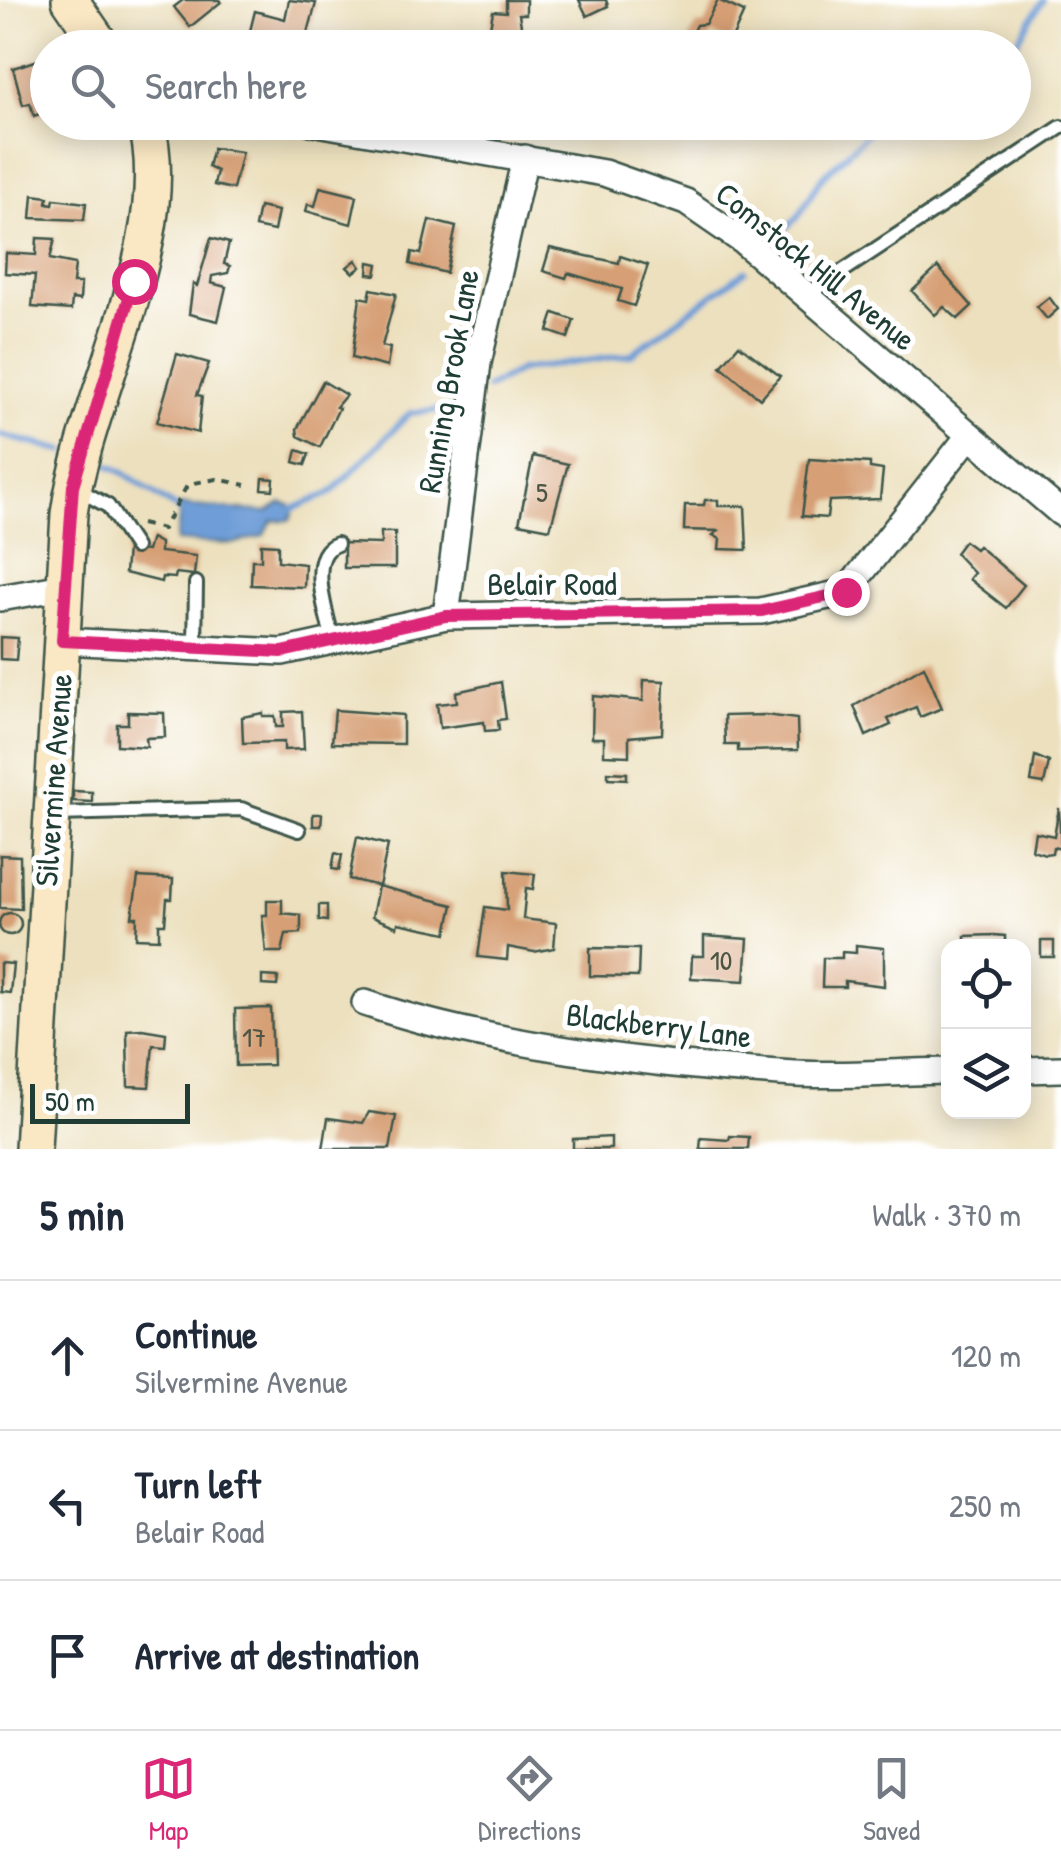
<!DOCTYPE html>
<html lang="en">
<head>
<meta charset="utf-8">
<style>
	:root { --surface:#fff; --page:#f2f2f3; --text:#1f2937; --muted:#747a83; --line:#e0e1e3; --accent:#db2777 }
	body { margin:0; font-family:"Patrick Hand",sans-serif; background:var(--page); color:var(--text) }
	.controls { position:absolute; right:30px; bottom:30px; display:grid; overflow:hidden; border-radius:20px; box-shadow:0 5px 25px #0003 }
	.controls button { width:90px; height:90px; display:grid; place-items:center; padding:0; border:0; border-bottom:2px solid var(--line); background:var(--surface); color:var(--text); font:50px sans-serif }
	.scale { position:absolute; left:30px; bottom:25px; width:160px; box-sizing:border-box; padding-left:10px; border:5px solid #1f3d34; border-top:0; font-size:28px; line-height:35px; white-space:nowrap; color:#1f3d34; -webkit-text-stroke:8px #fff; paint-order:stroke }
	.stop { position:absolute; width:30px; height:30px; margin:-22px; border:8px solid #db2777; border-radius:50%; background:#fff }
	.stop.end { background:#db2777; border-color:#fff; box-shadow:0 2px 10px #0008 }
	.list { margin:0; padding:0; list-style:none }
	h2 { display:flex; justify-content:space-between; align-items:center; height:130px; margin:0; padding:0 40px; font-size:42px }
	h2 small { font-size:32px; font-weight:400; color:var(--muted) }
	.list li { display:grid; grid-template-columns:65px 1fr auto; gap:30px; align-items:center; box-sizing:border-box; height:150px; padding:0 40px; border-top:2px solid var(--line) }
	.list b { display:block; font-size:38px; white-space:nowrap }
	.list p { margin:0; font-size:32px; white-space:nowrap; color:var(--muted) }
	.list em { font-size:32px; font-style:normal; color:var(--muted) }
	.icon { flex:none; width:55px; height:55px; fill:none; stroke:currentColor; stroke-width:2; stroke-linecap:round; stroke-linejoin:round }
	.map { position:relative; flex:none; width:1061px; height:1149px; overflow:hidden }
	.search { position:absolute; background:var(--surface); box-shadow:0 5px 25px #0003; left:30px; right:30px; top:30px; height:110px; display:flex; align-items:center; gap:25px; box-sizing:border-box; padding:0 35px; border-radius:55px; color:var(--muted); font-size:38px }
	.sheet { height:580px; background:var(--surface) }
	nav { display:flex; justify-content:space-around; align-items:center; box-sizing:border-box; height:140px; border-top:2px solid var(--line); background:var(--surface); font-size:28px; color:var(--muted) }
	nav a { display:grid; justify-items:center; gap:5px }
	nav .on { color:var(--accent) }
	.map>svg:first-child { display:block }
	.water { fill:#6e9dd7; stroke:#466d86; stroke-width:2.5 }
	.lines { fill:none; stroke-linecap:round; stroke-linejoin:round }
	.stream { stroke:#6e9dd7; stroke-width:6 }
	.building { fill:#d69f75 }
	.lane-casing { stroke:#3e5549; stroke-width:18 }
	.street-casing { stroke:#3e5549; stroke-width:30 }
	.secondary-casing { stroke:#3e5549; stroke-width:40 }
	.path { stroke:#3e5549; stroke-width:4; stroke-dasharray:8 8; stroke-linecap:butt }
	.lane { stroke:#fff; stroke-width:12 }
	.street { stroke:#fff; stroke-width:25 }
	.secondary { stroke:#fae7c3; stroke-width:35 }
	.route { stroke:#db2777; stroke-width:12 }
	.labels { text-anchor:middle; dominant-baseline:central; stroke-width:10; stroke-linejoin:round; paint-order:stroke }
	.number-label { font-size:28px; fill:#4d5644 }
	.street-label { font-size:32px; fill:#1f3d34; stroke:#fff }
</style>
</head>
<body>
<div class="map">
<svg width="1061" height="1149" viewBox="0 0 1061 1149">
	<rect width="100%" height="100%" fill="#fff"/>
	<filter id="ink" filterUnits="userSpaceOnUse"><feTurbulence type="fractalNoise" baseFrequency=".01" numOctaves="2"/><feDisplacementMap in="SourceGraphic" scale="20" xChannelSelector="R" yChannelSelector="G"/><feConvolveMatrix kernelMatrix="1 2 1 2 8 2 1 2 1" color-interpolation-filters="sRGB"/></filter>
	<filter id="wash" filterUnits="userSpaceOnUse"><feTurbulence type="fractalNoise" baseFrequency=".0048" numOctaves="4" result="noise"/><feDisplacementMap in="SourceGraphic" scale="40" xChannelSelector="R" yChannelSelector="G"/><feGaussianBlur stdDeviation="2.25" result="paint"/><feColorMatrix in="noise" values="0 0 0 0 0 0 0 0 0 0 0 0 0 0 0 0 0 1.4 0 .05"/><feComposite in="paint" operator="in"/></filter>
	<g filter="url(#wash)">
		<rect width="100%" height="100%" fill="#ece0be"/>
		<path class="water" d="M 281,503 L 290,505 L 293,515 L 289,520 L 272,521 L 263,536 L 232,544 L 176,541 L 181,505 L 267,512 Z"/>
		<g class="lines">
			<g class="stream">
				<path d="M 1013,48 L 1043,0"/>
				<path d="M 776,236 L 798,217 L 820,180 L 879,122"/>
				<path d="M 487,388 L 520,370 L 630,355 L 745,271"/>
				<path d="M 0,435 L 64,451"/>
				<path d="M 93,458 C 133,473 151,496 187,514"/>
				<path d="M 285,512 L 331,493 L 410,413 L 450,409"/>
			</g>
		</g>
		<g id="blocks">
			<g class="building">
				<path d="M 183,0 L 219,0 L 221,2 L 190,27 L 174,7 Z"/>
				<path d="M 289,0 L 316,3 L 304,48 L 249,35 L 255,11 L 285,19 Z"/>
				<path d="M 506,0 L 526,0 L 526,14 L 519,14 L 524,43 L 518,43 L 518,48 L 491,48 L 492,39 L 488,39 L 493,11 L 506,12 Z"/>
				<path d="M 579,0 L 606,0 L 608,6 L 587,16 Z"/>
				<path d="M 718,0 L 744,12 L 730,43 L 712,34 L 706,48 L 688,41 L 696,25 L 705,24 Z"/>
				<path d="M 38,60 L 48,81 L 48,111 L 34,116 L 30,103 L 23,105 L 13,68 Z"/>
				<path d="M 213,148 L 242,152 L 233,189 L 214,185 L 217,171 L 208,167 Z"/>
				<path d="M 320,187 L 357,196 L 351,224 L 306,211 L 308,204 L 315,206 Z"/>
				<path d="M 33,195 L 48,197 L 47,203 L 53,204 L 54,199 L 86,203 L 84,220 L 31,218 Z"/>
				<path d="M 259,207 L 278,211 L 274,231 L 255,227 Z"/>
				<path d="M 429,220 L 456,227 L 446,273 L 410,264 L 412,252 L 421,254 Z"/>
				<path d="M 37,238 L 55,239 L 50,259 L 75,264 L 73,283 L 81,283 L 80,300 L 72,299 L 71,310 L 32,307 L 35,275 L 5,273 L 6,253 L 36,255 Z"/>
				<path d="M 211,238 L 229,243 L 224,264 L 230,266 L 228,273 L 212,276 L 211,283 L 226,287 L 218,321 L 189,314 L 193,284 L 197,286 Z"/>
				<path d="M 550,248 L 619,263 L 620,256 L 648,265 L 634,306 L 618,301 L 622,289 L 568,273 L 566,278 L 543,271 Z"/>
				<path d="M 356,260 L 361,267 L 353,273 L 347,267 Z"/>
				<path d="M 369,262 L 378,264 L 376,275 L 368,274 Z"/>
				<path d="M 938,267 L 972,306 L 958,319 L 944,307 L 935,315 L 912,291 Z"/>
				<path d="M 371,289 L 396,294 L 382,346 L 390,348 L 387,367 L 352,358 L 360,297 L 369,299 Z"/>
				<path d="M 1049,297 L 1058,309 L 1047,319 L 1037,307 Z"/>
				<path d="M 554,313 L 574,320 L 568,338 L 548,331 Z"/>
				<path d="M 739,345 L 780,376 L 760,399 L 721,366 Z"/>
				<path d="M 177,354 L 209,363 L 197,395 L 202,396 L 198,433 L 157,422 Z"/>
				<path d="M 323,381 L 346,395 L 336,407 L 339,408 L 320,447 L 298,436 L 297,429 Z"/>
				<path d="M 297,450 L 309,454 L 305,465 L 294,462 Z"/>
				<path d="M 533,456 L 568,464 L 550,529 L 519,523 Z"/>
				<path d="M 809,459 L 870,463 L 870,468 L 883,470 L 880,499 L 829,501 L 827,518 L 802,516 Z"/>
				<path d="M 263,478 L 274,479 L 273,490 L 262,489 Z"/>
				<path d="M 705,500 L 718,500 L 718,506 L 745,506 L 747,550 L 719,549 L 720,539 L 713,535 L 718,531 L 684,530 L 685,505 L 704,505 Z"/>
				<path d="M 381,532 L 395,532 L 395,568 L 344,568 L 344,543 L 381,544 Z"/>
				<path d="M 151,538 L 160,543 L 160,552 L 196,556 L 194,575 L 176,573 L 175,578 L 162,577 L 161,582 L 125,573 L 127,549 L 147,551 Z"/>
				<path d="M 964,541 L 975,549 L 978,546 L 1024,585 L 1006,608 L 969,579 L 974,573 L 955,553 Z"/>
				<path d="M 261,544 L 278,545 L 278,561 L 305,564 L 304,587 L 251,585 L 252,560 L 261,560 Z"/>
				<path d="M 0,637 L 18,638 L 16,660 L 0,659 Z"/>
				<path d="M 924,666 L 942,708 L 920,717 L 916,707 L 888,719 L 891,725 L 866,736 L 854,706 Z"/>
				<path d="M 644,680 L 664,681 L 662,734 L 629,737 L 629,756 L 604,755 L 604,738 L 592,738 L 593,696 L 643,701 Z"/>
				<path d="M 501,682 L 506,719 L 498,720 L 499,730 L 485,731 L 484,722 L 440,728 L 437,704 L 457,702 L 456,692 Z"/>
				<path d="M 335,710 L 403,715 L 403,744 L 332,743 Z"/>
				<path d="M 302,711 L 304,749 L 284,750 L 284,742 L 243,743 L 242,717 L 263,713 L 263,716 L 275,716 L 276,727 L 283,727 L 283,712 Z"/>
				<path d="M 128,712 L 164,713 L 165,737 L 146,738 L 147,747 L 117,745 L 117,724 L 128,724 Z"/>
				<path d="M 765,715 L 797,719 L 798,750 L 738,751 L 738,745 L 725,745 L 724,716 Z"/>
				<path d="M 1035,756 L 1049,762 L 1044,784 L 1031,782 Z"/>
				<path d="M 608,772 L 627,773 L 627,779 L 608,778 Z"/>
				<path d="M 73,791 L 92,792 L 92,802 L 73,801 Z"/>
				<path d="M 1059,808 L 1061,849 L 1053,847 L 1052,853 L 1045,854 L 1032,850 L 1035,832 L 1054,836 Z"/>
				<path d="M 313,814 L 322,814 L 321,826 L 313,826 Z"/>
				<path d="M 357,837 L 388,845 L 379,886 L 349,879 Z"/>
				<path d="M 335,853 L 342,855 L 339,870 L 332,869 Z"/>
				<path d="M 0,855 L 20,856 L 21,909 L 0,908 Z"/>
				<path d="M 506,871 L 535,874 L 533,889 L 526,888 L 523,919 L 556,923 L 554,948 L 534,952 L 508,947 L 507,960 L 478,957 L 485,907 L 507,910 Z"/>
				<path d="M 138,877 L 173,879 L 172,899 L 167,899 L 165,924 L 159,924 L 159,939 L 136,938 L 137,917 L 132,917 Z"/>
				<path d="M 378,886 L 453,905 L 447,933 L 398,923 L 397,927 L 372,917 Z"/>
				<path d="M 267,900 L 282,900 L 282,913 L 301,915 L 301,933 L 286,934 L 282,952 L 266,952 L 262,915 L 267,915 Z"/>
				<path d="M 319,905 L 327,905 L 327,921 L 319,920 Z"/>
				<circle cx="10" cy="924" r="11"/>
				<path d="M 994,935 L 1005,936 L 1005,946 L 965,946 L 965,936 Z"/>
				<path d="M 704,936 L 748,939 L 745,981 L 691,978 L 692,956 L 704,956 Z"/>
				<rect x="1041" y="941" width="13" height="16"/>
				<path d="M 856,945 L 884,948 L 884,986 L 845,981 L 845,987 L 822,987 L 823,958 L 842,958 L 842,952 L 856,953 Z"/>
				<path d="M 590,948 L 639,949 L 638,977 L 590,976 Z"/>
				<path d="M 0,963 L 13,964 L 10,993 L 0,992 Z"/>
				<path d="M 262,976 L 278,977 L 277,986 L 262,985 Z"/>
				<path d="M 271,1008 L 273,1065 L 236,1066 L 235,1009 Z"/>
				<path d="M 142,1029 L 166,1033 L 165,1046 L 153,1045 L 149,1087 L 128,1086 L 127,1030 Z"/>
				<path d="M 369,1112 L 396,1116 L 390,1149 L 323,1149 L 328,1118 L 363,1123 Z"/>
				<path d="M 730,1136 L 749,1137 L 748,1149 L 700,1149 L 701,1138 L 729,1140 Z"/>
				<path d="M 611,1137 L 611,1149 L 573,1149 L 573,1139 Z"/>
			</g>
		</g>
	</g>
	<g filter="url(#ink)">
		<use href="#blocks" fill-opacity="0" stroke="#3e5549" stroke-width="2.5"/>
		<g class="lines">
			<g class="lane-casing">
				<g id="lane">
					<path d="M 805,296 L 1061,127"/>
					<path d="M 79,490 L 108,506 L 135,547"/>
					<path d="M 333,641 C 328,617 305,555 337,544"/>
					<path d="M 195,650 L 196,583"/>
					<path d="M 56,814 L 241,809 L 299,830"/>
				</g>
			</g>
			<g class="street-casing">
				<g id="street">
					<path d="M 311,122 L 604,173 L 686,202 L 744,242 L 1061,513"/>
					<path d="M 0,598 L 64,587"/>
					<path d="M 446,616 L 478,363 L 525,158"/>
					<path d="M 62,641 L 282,652 L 446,616 L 761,611 L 846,592 L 969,436"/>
					<path d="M 365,1003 C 484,1044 653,1065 780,1073 C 835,1077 893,1072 948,1071"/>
					<path d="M 1024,1070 L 1061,1069"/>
				</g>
			</g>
			<g class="secondary-casing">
				<g id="secondary">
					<path d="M 70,0 L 103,48"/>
					<path d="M 33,1149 L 69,514 C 85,396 178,237 146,122"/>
				</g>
			</g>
			<path class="path" d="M 141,524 L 163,529 L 188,484 L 217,479 L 246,485"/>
			<use href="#lane" class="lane"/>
			<use href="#street" class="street"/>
			<use href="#secondary" class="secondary"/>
		</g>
	</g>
	<g class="lines" filter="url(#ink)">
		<path class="route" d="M 134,281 L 73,486 L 62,641 L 282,652 L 446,616 L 762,611 L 846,592"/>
	</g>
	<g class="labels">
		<g class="number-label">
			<text x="542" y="492">5</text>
			<text x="721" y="960">10</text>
			<text x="254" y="1037">17</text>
		</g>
		<g class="street-label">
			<text transform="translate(816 266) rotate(39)">Comstock Hill Avenue</text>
			<text transform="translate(448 381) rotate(-80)">Running Brook Lane</text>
			<text x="552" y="583">Belair Road</text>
			<text transform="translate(53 780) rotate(-86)">Silvermine Avenue</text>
			<text transform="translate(659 1025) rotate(7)">Blackberry Lane</text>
		</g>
	</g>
</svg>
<div class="controls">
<button><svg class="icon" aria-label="locate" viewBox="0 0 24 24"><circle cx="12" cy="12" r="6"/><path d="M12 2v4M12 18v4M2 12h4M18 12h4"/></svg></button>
<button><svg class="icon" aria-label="layers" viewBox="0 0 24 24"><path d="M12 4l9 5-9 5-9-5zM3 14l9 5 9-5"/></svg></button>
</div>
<div class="scale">50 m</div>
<div class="stop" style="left:134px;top:281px"></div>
<div class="stop end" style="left:846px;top:592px"></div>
<div class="search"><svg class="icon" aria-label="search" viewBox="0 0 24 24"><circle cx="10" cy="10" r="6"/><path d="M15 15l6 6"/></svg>Search here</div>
</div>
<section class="sheet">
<h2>5 min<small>Walk · 370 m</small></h2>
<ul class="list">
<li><svg class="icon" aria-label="ahead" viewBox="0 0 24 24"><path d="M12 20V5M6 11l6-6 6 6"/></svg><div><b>Continue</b><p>Silvermine Avenue</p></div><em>120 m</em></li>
<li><svg class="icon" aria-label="left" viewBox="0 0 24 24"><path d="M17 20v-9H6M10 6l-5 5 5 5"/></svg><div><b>Turn left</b><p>Belair Road</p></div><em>250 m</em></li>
<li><svg class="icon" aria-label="arrive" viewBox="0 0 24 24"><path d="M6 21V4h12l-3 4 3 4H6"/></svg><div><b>Arrive at destination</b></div></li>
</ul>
</section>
<nav>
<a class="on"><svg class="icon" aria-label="map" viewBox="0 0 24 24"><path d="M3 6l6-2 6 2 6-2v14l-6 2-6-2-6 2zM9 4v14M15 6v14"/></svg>Map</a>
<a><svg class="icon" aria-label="directions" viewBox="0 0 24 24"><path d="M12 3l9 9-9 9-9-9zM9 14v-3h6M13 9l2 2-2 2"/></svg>Directions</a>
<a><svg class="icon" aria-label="saved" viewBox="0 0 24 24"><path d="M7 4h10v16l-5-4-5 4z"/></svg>Saved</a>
</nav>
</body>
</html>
